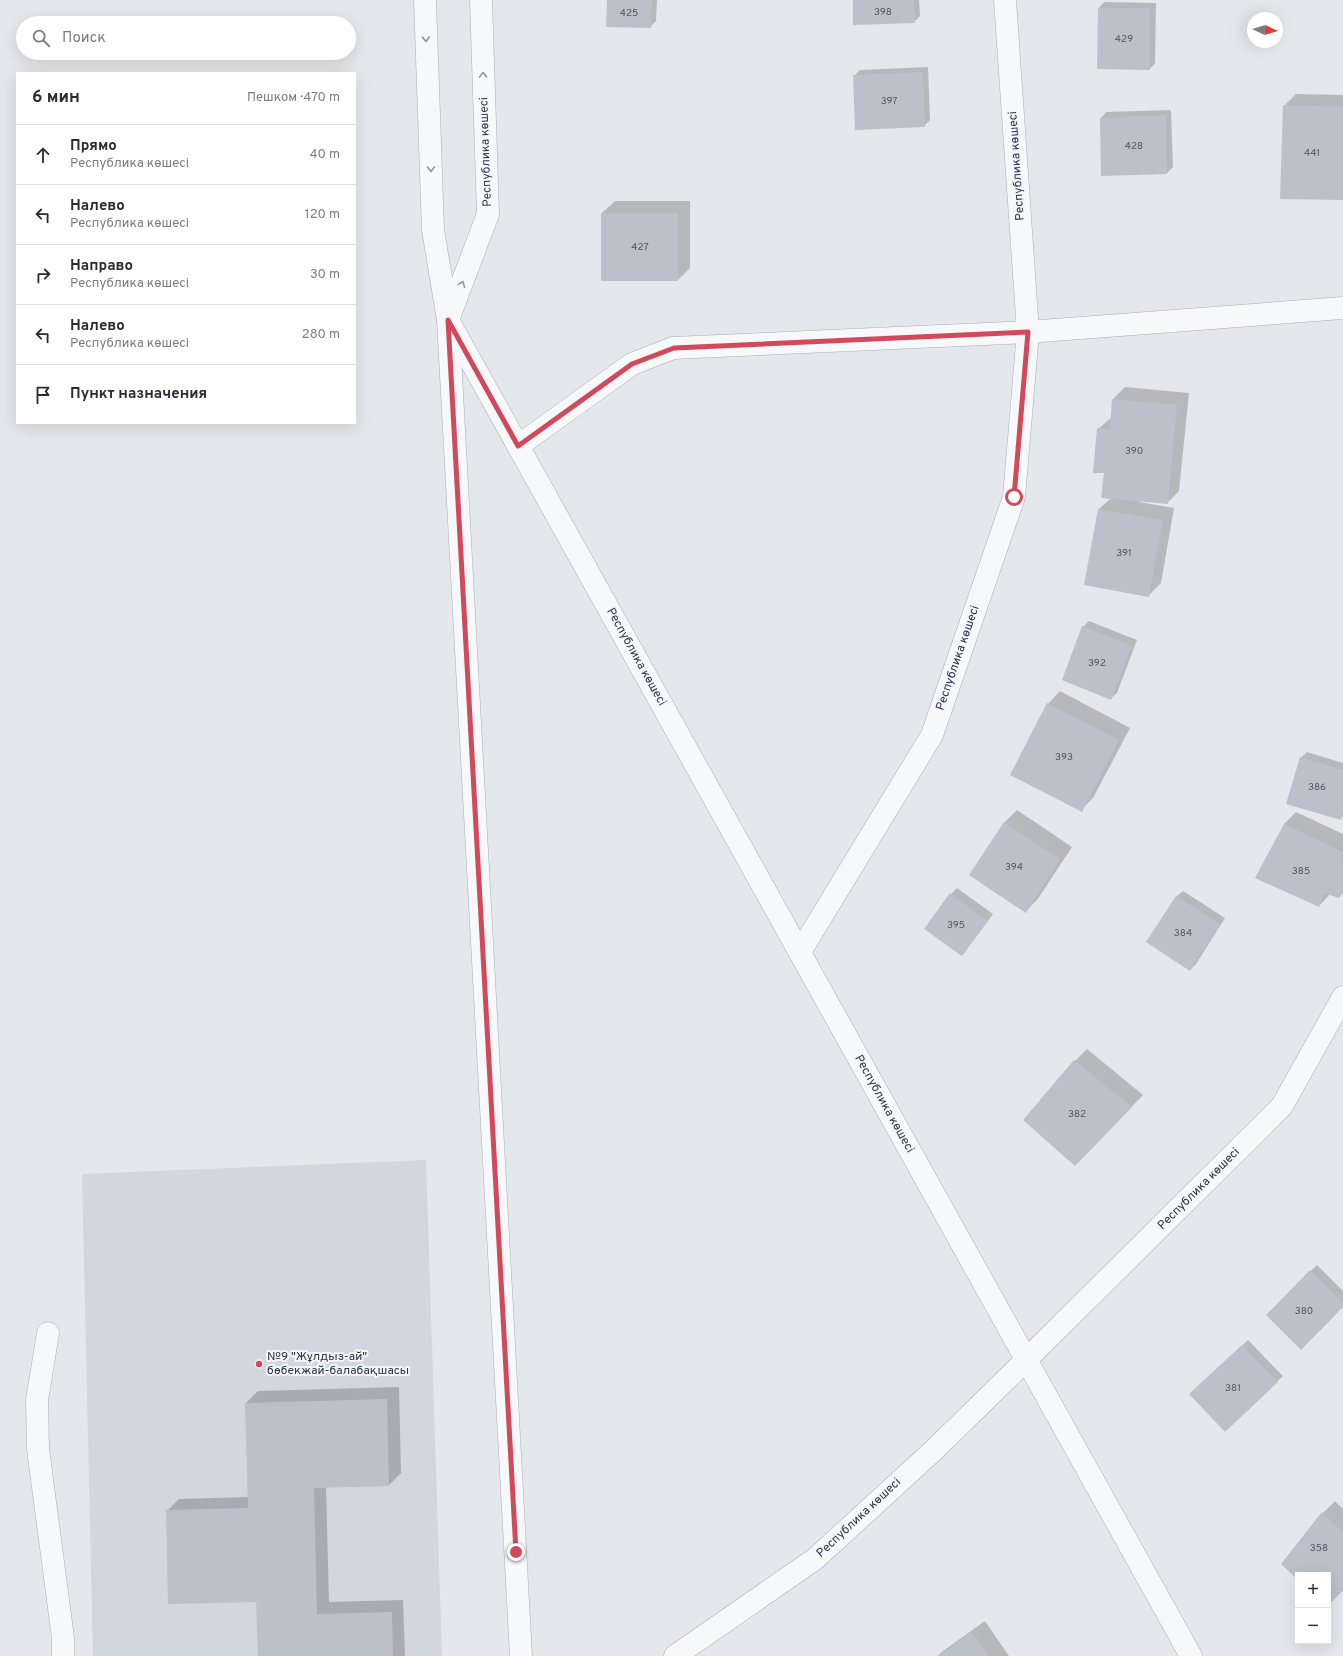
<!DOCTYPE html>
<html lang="ru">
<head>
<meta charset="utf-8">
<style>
	:root { --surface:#fff; --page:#f2f2f3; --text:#2b2b33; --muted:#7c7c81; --line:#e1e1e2 }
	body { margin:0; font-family:Overpass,sans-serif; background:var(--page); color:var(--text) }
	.controls { position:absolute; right:12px; bottom:12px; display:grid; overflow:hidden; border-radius:0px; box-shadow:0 4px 16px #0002 }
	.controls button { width:36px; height:36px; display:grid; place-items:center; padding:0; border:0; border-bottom:1px solid var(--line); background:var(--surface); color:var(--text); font:20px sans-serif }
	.compass { position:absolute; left:1247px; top:12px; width:36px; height:36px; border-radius:50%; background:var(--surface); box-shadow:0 4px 16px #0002; rotate:94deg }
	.stop { position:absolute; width:12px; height:12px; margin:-9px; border:3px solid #d1495b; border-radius:50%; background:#fff }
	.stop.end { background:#d1495b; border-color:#fff; box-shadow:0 1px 4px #0008 }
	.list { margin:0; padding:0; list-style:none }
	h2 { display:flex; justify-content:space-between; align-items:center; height:52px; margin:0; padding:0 16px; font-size:17px }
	h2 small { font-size:13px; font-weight:400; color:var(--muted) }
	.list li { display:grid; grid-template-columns:26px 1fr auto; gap:12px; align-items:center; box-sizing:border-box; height:60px; padding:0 16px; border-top:1px solid var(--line) }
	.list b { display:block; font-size:15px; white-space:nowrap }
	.list p { margin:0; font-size:13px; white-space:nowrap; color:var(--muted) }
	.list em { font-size:13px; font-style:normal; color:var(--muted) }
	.icon { flex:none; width:22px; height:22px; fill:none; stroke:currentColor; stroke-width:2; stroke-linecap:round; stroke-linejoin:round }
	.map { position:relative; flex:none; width:1343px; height:1656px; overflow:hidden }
	.search { position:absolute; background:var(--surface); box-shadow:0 4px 16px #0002; left:16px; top:16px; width:340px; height:44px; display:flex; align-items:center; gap:10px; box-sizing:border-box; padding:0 14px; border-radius:22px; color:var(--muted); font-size:15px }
	.panel { position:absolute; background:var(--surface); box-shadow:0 4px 16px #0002; left:16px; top:72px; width:340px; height:352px; border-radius:0px }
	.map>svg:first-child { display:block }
	.built { fill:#d2d6de }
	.shadow { fill:#0003 }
	.building { fill:#bbc0ca }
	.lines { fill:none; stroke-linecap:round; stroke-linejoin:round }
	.minor-casing { stroke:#a9aeb7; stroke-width:23 }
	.minor { stroke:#f7f8fa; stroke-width:22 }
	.oneway { stroke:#9196a0 }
	.route { stroke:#d1495b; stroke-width:5 }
	.poi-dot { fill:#d1495b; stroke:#f4f6f9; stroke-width:1.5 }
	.labels { text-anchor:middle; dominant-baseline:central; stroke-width:4; stroke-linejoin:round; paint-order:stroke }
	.number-label { font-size:10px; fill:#4f5766 }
	.street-label { font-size:12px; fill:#2b3445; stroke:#f4f6f9 }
	.poi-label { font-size:12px; fill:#2b3445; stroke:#f4f6f9; text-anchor:start }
</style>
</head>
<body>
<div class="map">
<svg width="1343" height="1656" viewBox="0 0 1343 1656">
	<rect width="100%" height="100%" fill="#e4e7ec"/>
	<path class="built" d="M 426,1160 L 442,1656 L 93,1656 L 82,1174 Z"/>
	<g class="shadow">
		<path d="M 608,0 L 657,0 L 656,21 L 650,27 Z"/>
		<path d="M 854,0 L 919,0 L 920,16 L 914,22 Z"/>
		<path d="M 1104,2 L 1156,3 L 1155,63 L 1150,69 L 1099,8 Z"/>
		<path d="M 928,67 L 930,120 L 924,126 L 854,76 L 860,70 Z"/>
		<path d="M 1296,94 L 1343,95 L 1343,199 L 1284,106 Z"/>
		<path d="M 1171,110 L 1173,167 L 1167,173 L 1102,175 L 1101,118 L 1106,112 Z"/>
		<path d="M 615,201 L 690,201 L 690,268 L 678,280 L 602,213 Z"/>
		<path d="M 1125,387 L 1189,393 L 1179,491 L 1167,503 L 1139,501 L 1139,502 L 1174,508 L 1161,583 L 1149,595 L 1086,584 L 1099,509 L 1111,498 L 1098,429 L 1112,417 L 1113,399 Z"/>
		<path d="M 1089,621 L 1137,640 L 1117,693 L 1111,698 L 1083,627 Z"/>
		<path d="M 1060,691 L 1130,728 L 1093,798 L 1081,810 L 1048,704 Z"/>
		<path d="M 1307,752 L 1343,763 L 1343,816 L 1340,819 L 1301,758 Z"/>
		<path d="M 1017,810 L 1072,847 L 1037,900 L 1025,912 L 1005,822 Z"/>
		<path d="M 1296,812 L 1343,834 L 1343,893 L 1339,897 L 1330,894 L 1319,906 L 1284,824 Z"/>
		<path d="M 957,888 L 993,914 L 962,955 L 951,894 Z"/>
		<path d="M 1183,891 L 1225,918 L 1196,964 L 1190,970 L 1148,942 L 1177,896 Z"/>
		<path d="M 1087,1049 L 1143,1095 L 1087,1153 L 1075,1061 Z"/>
		<path d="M 1317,1265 L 1343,1291 L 1343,1306 L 1267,1315 Z"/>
		<path d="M 1248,1340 L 1283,1376 L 1225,1431 L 1191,1394 Z"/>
		<path d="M 399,1387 L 401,1473 L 389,1485 L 326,1487 L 329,1602 L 403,1600 L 405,1656 L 259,1656 L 257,1601 L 167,1511 L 179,1499 L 249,1497 L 246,1403 L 258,1391 Z"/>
		<path d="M 1335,1501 L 1343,1509 L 1343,1590 L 1328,1605 L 1328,1575 L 1298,1575 L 1298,1578 L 1283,1564 L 1323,1513 Z"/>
		<path d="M 985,1621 L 1009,1656 L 938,1656 L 943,1651 Z"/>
	</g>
	<g class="building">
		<path d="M 607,0 L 652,0 L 651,28 L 606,27 Z"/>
		<path d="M 853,0 L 914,0 L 915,23 L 853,25 Z"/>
		<path d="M 1098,8 L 1150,8 L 1150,70 L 1097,69 Z"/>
		<path d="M 923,72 L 925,127 L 855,130 L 853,75 Z"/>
		<path d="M 1283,105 L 1343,107 L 1343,200 L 1280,199 Z"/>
		<path d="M 1166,115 L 1167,174 L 1101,176 L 1100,118 Z"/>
		<rect x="601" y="213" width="77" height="68"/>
		<path d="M 1112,399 L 1177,405 L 1168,504 L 1101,498 L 1104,473 L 1093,473 L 1097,428 L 1110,429 Z"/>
		<path d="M 1098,509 L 1163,520 L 1149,597 L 1084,585 Z"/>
		<path d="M 1082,626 L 1132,646 L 1111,700 L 1062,680 Z"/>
		<path d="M 1047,703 L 1119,740 L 1082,812 L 1010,775 Z"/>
		<path d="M 1300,757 L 1343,770 L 1343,812 L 1341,820 L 1286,804 Z"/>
		<path d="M 1004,822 L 1060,859 L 1026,913 L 969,875 Z"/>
		<path d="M 1284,824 L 1343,852 L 1340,862 L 1343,864 L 1343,888 L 1339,898 L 1324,893 L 1319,907 L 1255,878 Z"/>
		<path d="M 950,893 L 988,921 L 962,956 L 924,929 Z"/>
		<path d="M 1176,896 L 1220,924 L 1190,971 L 1146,942 Z"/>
		<path d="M 1074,1060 L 1132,1107 L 1075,1166 L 1023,1120 Z"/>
		<path d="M 1310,1270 L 1343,1302 L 1343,1307 L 1301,1350 L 1266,1315 Z"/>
		<path d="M 1242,1345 L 1278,1382 L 1225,1432 L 1189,1394 Z"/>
		<path d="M 387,1399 L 389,1486 L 314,1488 L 317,1614 L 392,1612 L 393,1656 L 258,1656 L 256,1602 L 168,1604 L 166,1510 L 248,1508 L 245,1403 Z"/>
		<path d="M 1322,1512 L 1343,1532 L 1343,1590 L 1328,1606 L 1328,1575 L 1298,1575 L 1298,1580 L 1281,1564 Z"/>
		<path d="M 972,1632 L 989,1656 L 939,1656 Z"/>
	</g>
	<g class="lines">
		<g class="minor-casing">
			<g id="minor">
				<path d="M 425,0 L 433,230 L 448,320 L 1191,1656"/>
				<path d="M 481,0 L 488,214 L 448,320 L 521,1656"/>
				<path d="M 518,446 L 632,364 L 673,348 L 1028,332 L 1343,308"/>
				<path d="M 800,952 L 932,735 L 1014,497 L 1028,332 L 1005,0"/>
				<path d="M 48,1333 L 37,1400 L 38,1449 L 63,1638 L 63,1656"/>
				<path d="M 675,1656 L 815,1559 L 934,1450 L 1026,1360 L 1282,1106 L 1343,997"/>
			</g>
		</g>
		<use href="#minor" class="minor"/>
	</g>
	<defs><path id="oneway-chevron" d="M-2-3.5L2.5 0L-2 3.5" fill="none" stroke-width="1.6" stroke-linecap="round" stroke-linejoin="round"/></defs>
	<g class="oneway">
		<use href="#oneway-chevron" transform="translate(426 39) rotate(88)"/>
		<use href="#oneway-chevron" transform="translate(483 75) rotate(-92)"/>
		<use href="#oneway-chevron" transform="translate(431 169) rotate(88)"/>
		<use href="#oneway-chevron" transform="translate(462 284) rotate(-69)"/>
	</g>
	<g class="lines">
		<path class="route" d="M 516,1552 L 448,320 L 518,446 L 632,364 L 674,348 L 1028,332 L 1014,497"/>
	</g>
	<circle class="poi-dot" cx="259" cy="1364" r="4"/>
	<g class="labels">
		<g class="number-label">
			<text x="883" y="12">398</text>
			<text x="629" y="13">425</text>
			<text x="1124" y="39">429</text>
			<text x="889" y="101">397</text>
			<text x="1134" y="146">428</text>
			<text x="1312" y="153">441</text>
			<text x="640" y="247">427</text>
			<text x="1134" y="451">390</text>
			<text x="1124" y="553">391</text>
			<text x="1097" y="663">392</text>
			<text x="1064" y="757">393</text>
			<text x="1317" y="787">386</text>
			<text x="1014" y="867">394</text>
			<text x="1301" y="871">385</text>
			<text x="956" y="925">395</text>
			<text x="1183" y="933">384</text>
			<text x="1077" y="1114">382</text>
			<text x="1304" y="1311">380</text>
			<text x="1233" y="1388">381</text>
			<text x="1319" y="1548">358</text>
		</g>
		<g class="street-label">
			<text transform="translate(486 152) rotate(-92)">Республика көшесі</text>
			<text transform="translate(1017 166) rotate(-94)">Республика көшесі</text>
			<text transform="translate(636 657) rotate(61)">Республика көшесі</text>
			<text transform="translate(958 658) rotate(-71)">Республика көшесі</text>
			<text transform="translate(884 1104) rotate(61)">Республика көшесі</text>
			<text transform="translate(1199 1189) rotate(-45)">Республика көшесі</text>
			<text transform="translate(859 1518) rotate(-43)">Республика көшесі</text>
		</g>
		<g class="poi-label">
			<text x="267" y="1357">№9 "Жұлдыз-ай"<tspan x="267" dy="14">бөбекжай-балабақшасы</tspan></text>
		</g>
	</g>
</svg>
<div class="controls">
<button>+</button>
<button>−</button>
</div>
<svg class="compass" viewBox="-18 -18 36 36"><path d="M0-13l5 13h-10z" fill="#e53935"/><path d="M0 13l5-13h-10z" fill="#7c7c81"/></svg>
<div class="stop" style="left:1014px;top:497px"></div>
<div class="stop end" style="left:516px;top:1552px"></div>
<div class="search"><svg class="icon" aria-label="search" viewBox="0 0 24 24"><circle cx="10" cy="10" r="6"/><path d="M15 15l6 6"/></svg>Поиск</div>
<section class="panel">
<h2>6 мин<small>Пешком · 470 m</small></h2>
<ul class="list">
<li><svg class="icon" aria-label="ahead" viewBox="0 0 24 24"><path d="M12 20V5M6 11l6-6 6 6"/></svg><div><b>Прямо</b><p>Республика көшесі</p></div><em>40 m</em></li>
<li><svg class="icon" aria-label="left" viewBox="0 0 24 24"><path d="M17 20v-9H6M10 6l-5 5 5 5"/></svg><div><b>Налево</b><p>Республика көшесі</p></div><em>120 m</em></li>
<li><svg class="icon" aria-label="right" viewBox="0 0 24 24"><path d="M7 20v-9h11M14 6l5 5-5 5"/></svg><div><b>Направо</b><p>Республика көшесі</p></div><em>30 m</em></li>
<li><svg class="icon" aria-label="left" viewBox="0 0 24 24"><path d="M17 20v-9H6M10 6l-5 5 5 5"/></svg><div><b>Налево</b><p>Республика көшесі</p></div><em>280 m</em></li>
<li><svg class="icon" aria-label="arrive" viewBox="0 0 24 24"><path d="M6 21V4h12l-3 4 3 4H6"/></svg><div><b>Пункт назначения</b></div></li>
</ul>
</section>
</div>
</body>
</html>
